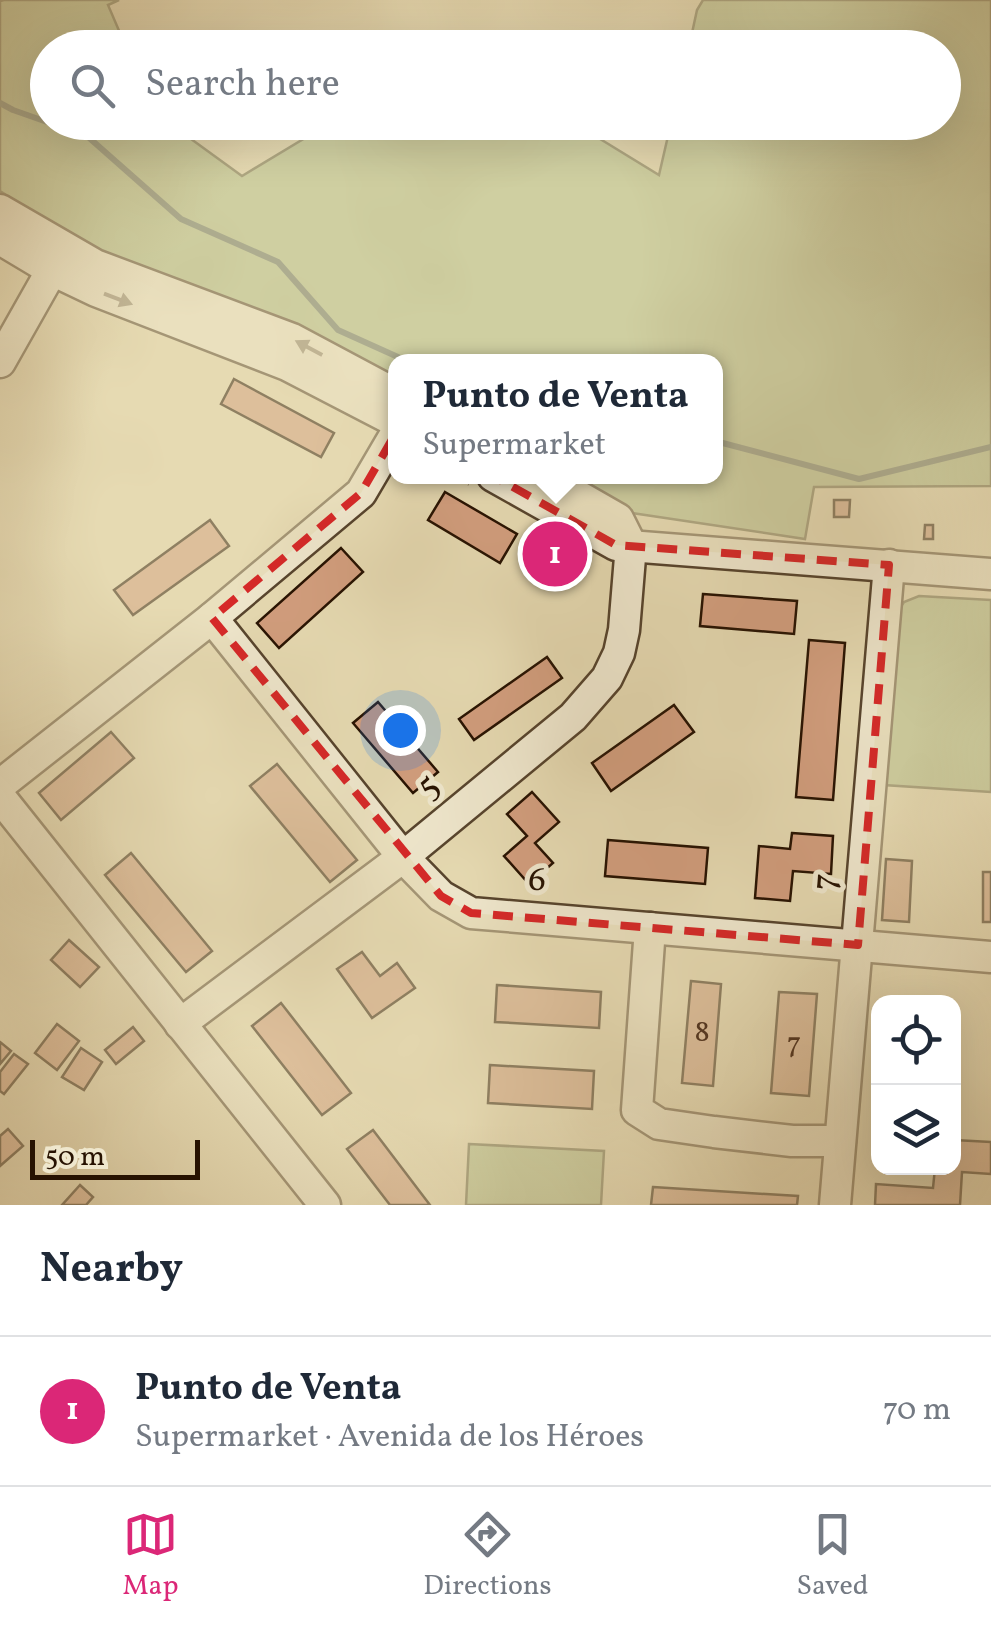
<!DOCTYPE html>
<html lang="en">
<head>
<meta charset="utf-8">
<style>
	:root { --surface:#fff; --page:#f6f6f7; --text:#1f2937; --muted:#747a83; --line:#e0e1e3; --accent:#db2777 }
	body { margin:0; font-family:Vollkorn,serif; background:var(--page); color:var(--text) }
	.controls { position:absolute; right:30px; bottom:30px; display:grid; overflow:hidden; border-radius:20px; box-shadow:0 10px 40px #0002 }
	.controls button { width:90px; height:90px; display:grid; place-items:center; padding:0; border:0; border-bottom:2px solid var(--line); background:var(--surface); color:var(--text); font:50px sans-serif }
	.scale { position:absolute; left:30px; bottom:25px; width:170px; box-sizing:border-box; padding-left:10px; border:5px solid #271201; border-top:0; font-size:28px; line-height:35px; white-space:nowrap; color:#271201; -webkit-text-stroke:8px #efe7cd; paint-order:stroke }
	.you { position:absolute; left:400px; top:730px; width:35px; height:35px; margin:-25px; border:8px solid #fff; border-radius:50%; background:#1a73e8; box-shadow:0 0 0 15px #1a73e833 }
	.badge { display:grid; place-items:center; width:65px; height:65px; border-radius:50%; background:var(--accent); color:#fff; font-size:32px; font-weight:700 }
	.pin { position:absolute; translate:-50% -50%; border:5px solid #fff; box-shadow:0 2px 10px #0006 }
	.popup { position:absolute; left:388px; top:354px; width:335px; height:130px; box-sizing:border-box; display:grid; place-content:center; border-radius:20px; background:var(--surface); filter:drop-shadow(0 2px 8px #0005); font-size:32px; white-space:nowrap; color:var(--muted) }
	.popup b { font-size:38px; color:var(--text) }
	.popup::after { content:''; position:absolute; left:50%; top:100%; margin-left:-20px; border:20px solid transparent; border-top-color:var(--surface) }
	.list { margin:0; padding:0; list-style:none }
	h2 { display:flex; justify-content:space-between; align-items:center; height:130px; margin:0; padding:0 40px; font-size:42px }
	h2 small { font-size:32px; font-weight:400; color:var(--muted) }
	.list li { display:grid; grid-template-columns:65px 1fr auto; gap:30px; align-items:center; box-sizing:border-box; height:150px; padding:0 40px; border-top:2px solid var(--line) }
	.list b { display:block; font-size:38px; white-space:nowrap }
	.list p { margin:0; font-size:32px; white-space:nowrap; color:var(--muted) }
	.list em { font-size:32px; font-style:normal; color:var(--muted) }
	.icon { flex:none; width:55px; height:55px; fill:none; stroke:currentColor; stroke-width:2; stroke-linecap:round; stroke-linejoin:round }
	.map { position:relative; flex:none; width:991px; height:1205px; overflow:hidden }
	.search { position:absolute; background:var(--surface); box-shadow:0 10px 40px #0002; left:30px; right:30px; top:30px; height:110px; display:flex; align-items:center; gap:25px; box-sizing:border-box; padding:0 35px; border-radius:55px; color:var(--muted); font-size:38px }
	.sheet { height:280px; background:var(--surface) }
	nav { display:flex; justify-content:space-around; align-items:center; box-sizing:border-box; height:140px; border-top:2px solid var(--line); background:var(--surface); font-size:28px; color:var(--muted) }
	nav a { display:grid; justify-items:center; gap:5px }
	nav .on { color:var(--accent) }
	.map>svg:first-child { display:block }
	.green { fill:#b4c08d; stroke:#6e6947; stroke-width:2.5 }
	.lines { fill:none; stroke-linecap:round; stroke-linejoin:round }
	.stream { stroke:#6a7766; stroke-width:6 }
	.building { fill:#d29e7e; stroke:#271201; stroke-width:2.5 }
	.minor-casing { stroke:#57442d; stroke-width:35 }
	.path { stroke:#271201; stroke-width:4; stroke-dasharray:2.5 5; stroke-linecap:butt }
	.minor { stroke:#efe7cd; stroke-width:30 }
	.oneway { fill:#958771 }
	.marked { fill:none; stroke:#d62828; stroke-width:8; stroke-dasharray:20 12; stroke-linejoin:round }
	.labels { text-anchor:middle; dominant-baseline:central; stroke-width:10; stroke-linejoin:round; paint-order:stroke }
	.number-label { font-size:30px; fill:#523520 }
	.street-label { font-size:35px; fill:#271201; stroke:#efe7cd }
</style>
</head>
<body>
<div class="map">
<svg width="991" height="1205" viewBox="0 0 991 1205">
	<rect width="100%" height="100%" fill="#e6dab2"/>
	<filter id="stains"><feTurbulence type="fractalNoise" baseFrequency=".002" numOctaves="4"/><feColorMatrix values="0 0 0 0 .2 0 0 0 0 .09 0 0 0 0 .02 0 0 0 .5 -.17"/></filter>
	<radialGradient id="worn" r=".72"><stop offset=".6" stop-color="#630" stop-opacity="0"/><stop offset="1" stop-color="#630" stop-opacity=".3"/></radialGradient>
	<g class="green">
		<path d="M 4,0 L 119,0 L 108,5 L 126,47 L 48,48 L 48,122 L 169,123 L 242,176 L 330,123 L 574,123 L 659,175 L 671,123 L 944,122 L 944,48 L 689,47 L 697,10 L 703,0 L 991,0 L 991,486 L 814,487 L 805,539 L 632,513 L 566,477 L 715,476 L 715,362 L 395,362 L 395,382 L 89,248 L 0,191 L 0,1 Z"/>
		<path d="M 919,596 L 991,600 L 991,792 L 884,785 L 900,608 L 904,602 Z"/>
		<path d="M 469,1144 L 604,1151 L 601,1205 L 466,1205 Z"/>
	</g>
	<g class="lines">
		<g class="stream">
			<path d="M 0,103 L 13,110 L 87,136 L 181,219 L 278,262 L 338,330 L 409,362"/>
			<path d="M 715,441 L 859,479 L 991,447"/>
		</g>
	</g>
	<g class="building">
		<path d="M 191,122 L 223,122 L 213,137 Z"/>
		<path d="M 234,379 L 334,433 L 321,457 L 221,404 Z"/>
		<path d="M 445,492 L 517,534 L 500,563 L 428,520 Z"/>
		<path d="M 834,500 L 850,500 L 849,517 L 834,517 Z"/>
		<path d="M 210,520 L 229,546 L 133,615 L 114,590 Z"/>
		<path d="M 925,525 L 933,525 L 933,539 L 924,539 Z"/>
		<path d="M 341,548 L 363,572 L 279,648 L 257,623 Z"/>
		<path d="M 703,594 L 797,601 L 794,634 L 700,626 Z"/>
		<path d="M 809,640 L 845,643 L 833,800 L 796,797 Z"/>
		<path d="M 547,657 L 562,678 L 474,740 L 459,719 Z"/>
		<path d="M 378,702 L 438,772 L 413,793 L 353,723 Z"/>
		<path d="M 674,705 L 694,732 L 611,791 L 592,763 Z"/>
		<path d="M 111,732 L 134,758 L 61,820 L 39,793 Z"/>
		<path d="M 277,764 L 357,860 L 330,882 L 250,786 Z"/>
		<path d="M 532,792 L 559,822 L 535,843 L 553,863 L 529,884 L 504,856 L 527,836 L 507,814 Z"/>
		<path d="M 792,833 L 833,836 L 831,874 L 793,871 L 790,901 L 755,898 L 759,846 L 790,849 Z"/>
		<path d="M 608,840 L 708,848 L 705,884 L 605,876 Z"/>
		<path d="M 131,853 L 212,951 L 186,972 L 105,875 Z"/>
		<path d="M 886,859 L 912,861 L 909,922 L 882,920 Z"/>
		<rect x="983" y="872" width="8" height="50"/>
		<path d="M 69,940 L 99,967 L 80,987 L 51,960 Z"/>
		<path d="M 362,952 L 380,976 L 397,963 L 415,988 L 372,1018 L 337,969 Z"/>
		<path d="M 691,981 L 721,984 L 713,1086 L 682,1083 Z"/>
		<path d="M 497,985 L 601,992 L 599,1028 L 495,1022 Z"/>
		<path d="M 779,992 L 817,994 L 809,1096 L 771,1093 Z"/>
		<path d="M 281,1003 L 351,1093 L 322,1115 L 252,1026 Z"/>
		<path d="M 57,1024 L 79,1041 L 57,1070 L 35,1053 Z"/>
		<path d="M 133,1027 L 144,1041 L 116,1064 L 105,1050 Z"/>
		<path d="M 0,1042 L 11,1051 L 0,1064 Z"/>
		<path d="M 81,1048 L 102,1062 L 84,1090 L 62,1077 Z"/>
		<path d="M 14,1054 L 28,1064 L 4,1094 L 0,1091 L 0,1072 Z"/>
		<path d="M 490,1065 L 594,1071 L 592,1109 L 488,1103 Z"/>
		<path d="M 8,1129 L 23,1146 L 0,1166 L 0,1136 Z"/>
		<path d="M 373,1130 L 430,1205 L 390,1205 L 347,1149 Z"/>
		<path d="M 954,1140 L 991,1142 L 991,1174 L 962,1172 L 960,1205 L 875,1205 L 876,1184 L 933,1188 L 935,1168 L 954,1168 Z"/>
		<path d="M 80,1185 L 93,1197 L 86,1205 L 62,1205 Z"/>
		<path d="M 653,1187 L 798,1196 L 797,1205 L 651,1205 Z"/>
	</g>
	<g class="lines">
		<g class="minor-casing">
			<g id="minor">
				<path d="M 0,210 L 95,265 L 292,339 L 395,394"/>
				<path d="M 0,239 L 52,270 L 96,291 L 287,365 L 395,421"/>
				<path d="M 0,362 L 52,270"/>
				<path d="M 493,476 L 616,545 L 991,574"/>
				<path d="M 212,618 L 403,857 L 441,896 L 471,913 L 991,957"/>
				<path d="M 0,785 L 212,618 L 361,493 L 395,435"/>
				<path d="M 0,797 L 325,1205"/>
				<path d="M 650,928 L 637,1110 L 659,1124 L 714,1132 L 792,1141 L 840,1141"/>
				<path d="M 180,1024 L 403,857 L 573,717 L 607,678 L 619,653 L 624,630 L 631,545 L 618,519 L 543,476"/>
				<path d="M 835,1205 L 889,565"/>
			</g>
		</g>
		<path class="path" d="M 456,476 L 469,484"/>
		<use href="#minor" class="minor"/>
	</g>
	<defs><path id="oneway-solid" d="M-6-.8H1V-3.2L6.5 0L1 3.2V.8H-6Z" transform="scale(2.5)"/></defs>
	<g class="oneway">
		<use href="#oneway-solid" transform="translate(118 299) rotate(21)"/>
		<use href="#oneway-solid" transform="translate(309 348) rotate(-152)"/>
	</g>
	<path d="M0 0H991V1205H0ZM 401,424 L 616,545 L 889,565 L 858,945 L 471,913 L 441,896 L 212,618 L 361,493 Z" fill="#e6dab2" fill-opacity=".55" fill-rule="evenodd"/>
	<path class="marked" d="M 401,424 L 616,545 L 889,565 L 858,945 L 471,913 L 441,896 L 212,618 L 361,493 Z"/>
	<g class="labels">
		<g class="number-label">
			<text x="702" y="1033">8</text>
			<text x="794" y="1044">7</text>
		</g>
		<g class="street-label">
			<text transform="translate(429 787) rotate(-40)">5</text>
			<text transform="translate(537 881) rotate(5)">6</text>
			<text transform="translate(826 882) rotate(-85)">7</text>
		</g>
	</g>
	<rect width="100%" height="100%" filter="url(#stains)"/>
	<rect width="100%" height="100%" fill="url(#worn)"/>
</svg>
<div class="controls">
<button><svg class="icon" aria-label="locate" viewBox="0 0 24 24"><circle cx="12" cy="12" r="6"/><path d="M12 2v4M12 18v4M2 12h4M18 12h4"/></svg></button>
<button><svg class="icon" aria-label="layers" viewBox="0 0 24 24"><path d="M12 4l9 5-9 5-9-5zM3 14l9 5 9-5"/></svg></button>
</div>
<div class="scale">50 m</div>
<div class="you"></div>
<div class="pin badge" style="left:555px;top:554px">1</div>
<div class="popup"><b>Punto de Venta</b>Supermarket</div>
<div class="search"><svg class="icon" aria-label="search" viewBox="0 0 24 24"><circle cx="10" cy="10" r="6"/><path d="M15 15l6 6"/></svg>Search here</div>
</div>
<section class="sheet">
<h2>Nearby<small></small></h2>
<ul class="list">
<li><span class="badge">1</span><div><b>Punto de Venta</b><p>Supermarket · Avenida de los Héroes</p></div><em>70 m</em></li>
</ul>
</section>
<nav>
<a class="on"><svg class="icon" aria-label="map" viewBox="0 0 24 24"><path d="M3 6l6-2 6 2 6-2v14l-6 2-6-2-6 2zM9 4v14M15 6v14"/></svg>Map</a>
<a><svg class="icon" aria-label="directions" viewBox="0 0 24 24"><path d="M12 3l9 9-9 9-9-9zM9 14v-3h6M13 9l2 2-2 2"/></svg>Directions</a>
<a><svg class="icon" aria-label="saved" viewBox="0 0 24 24"><path d="M7 4h10v16l-5-4-5 4z"/></svg>Saved</a>
</nav>
</body>
</html>
